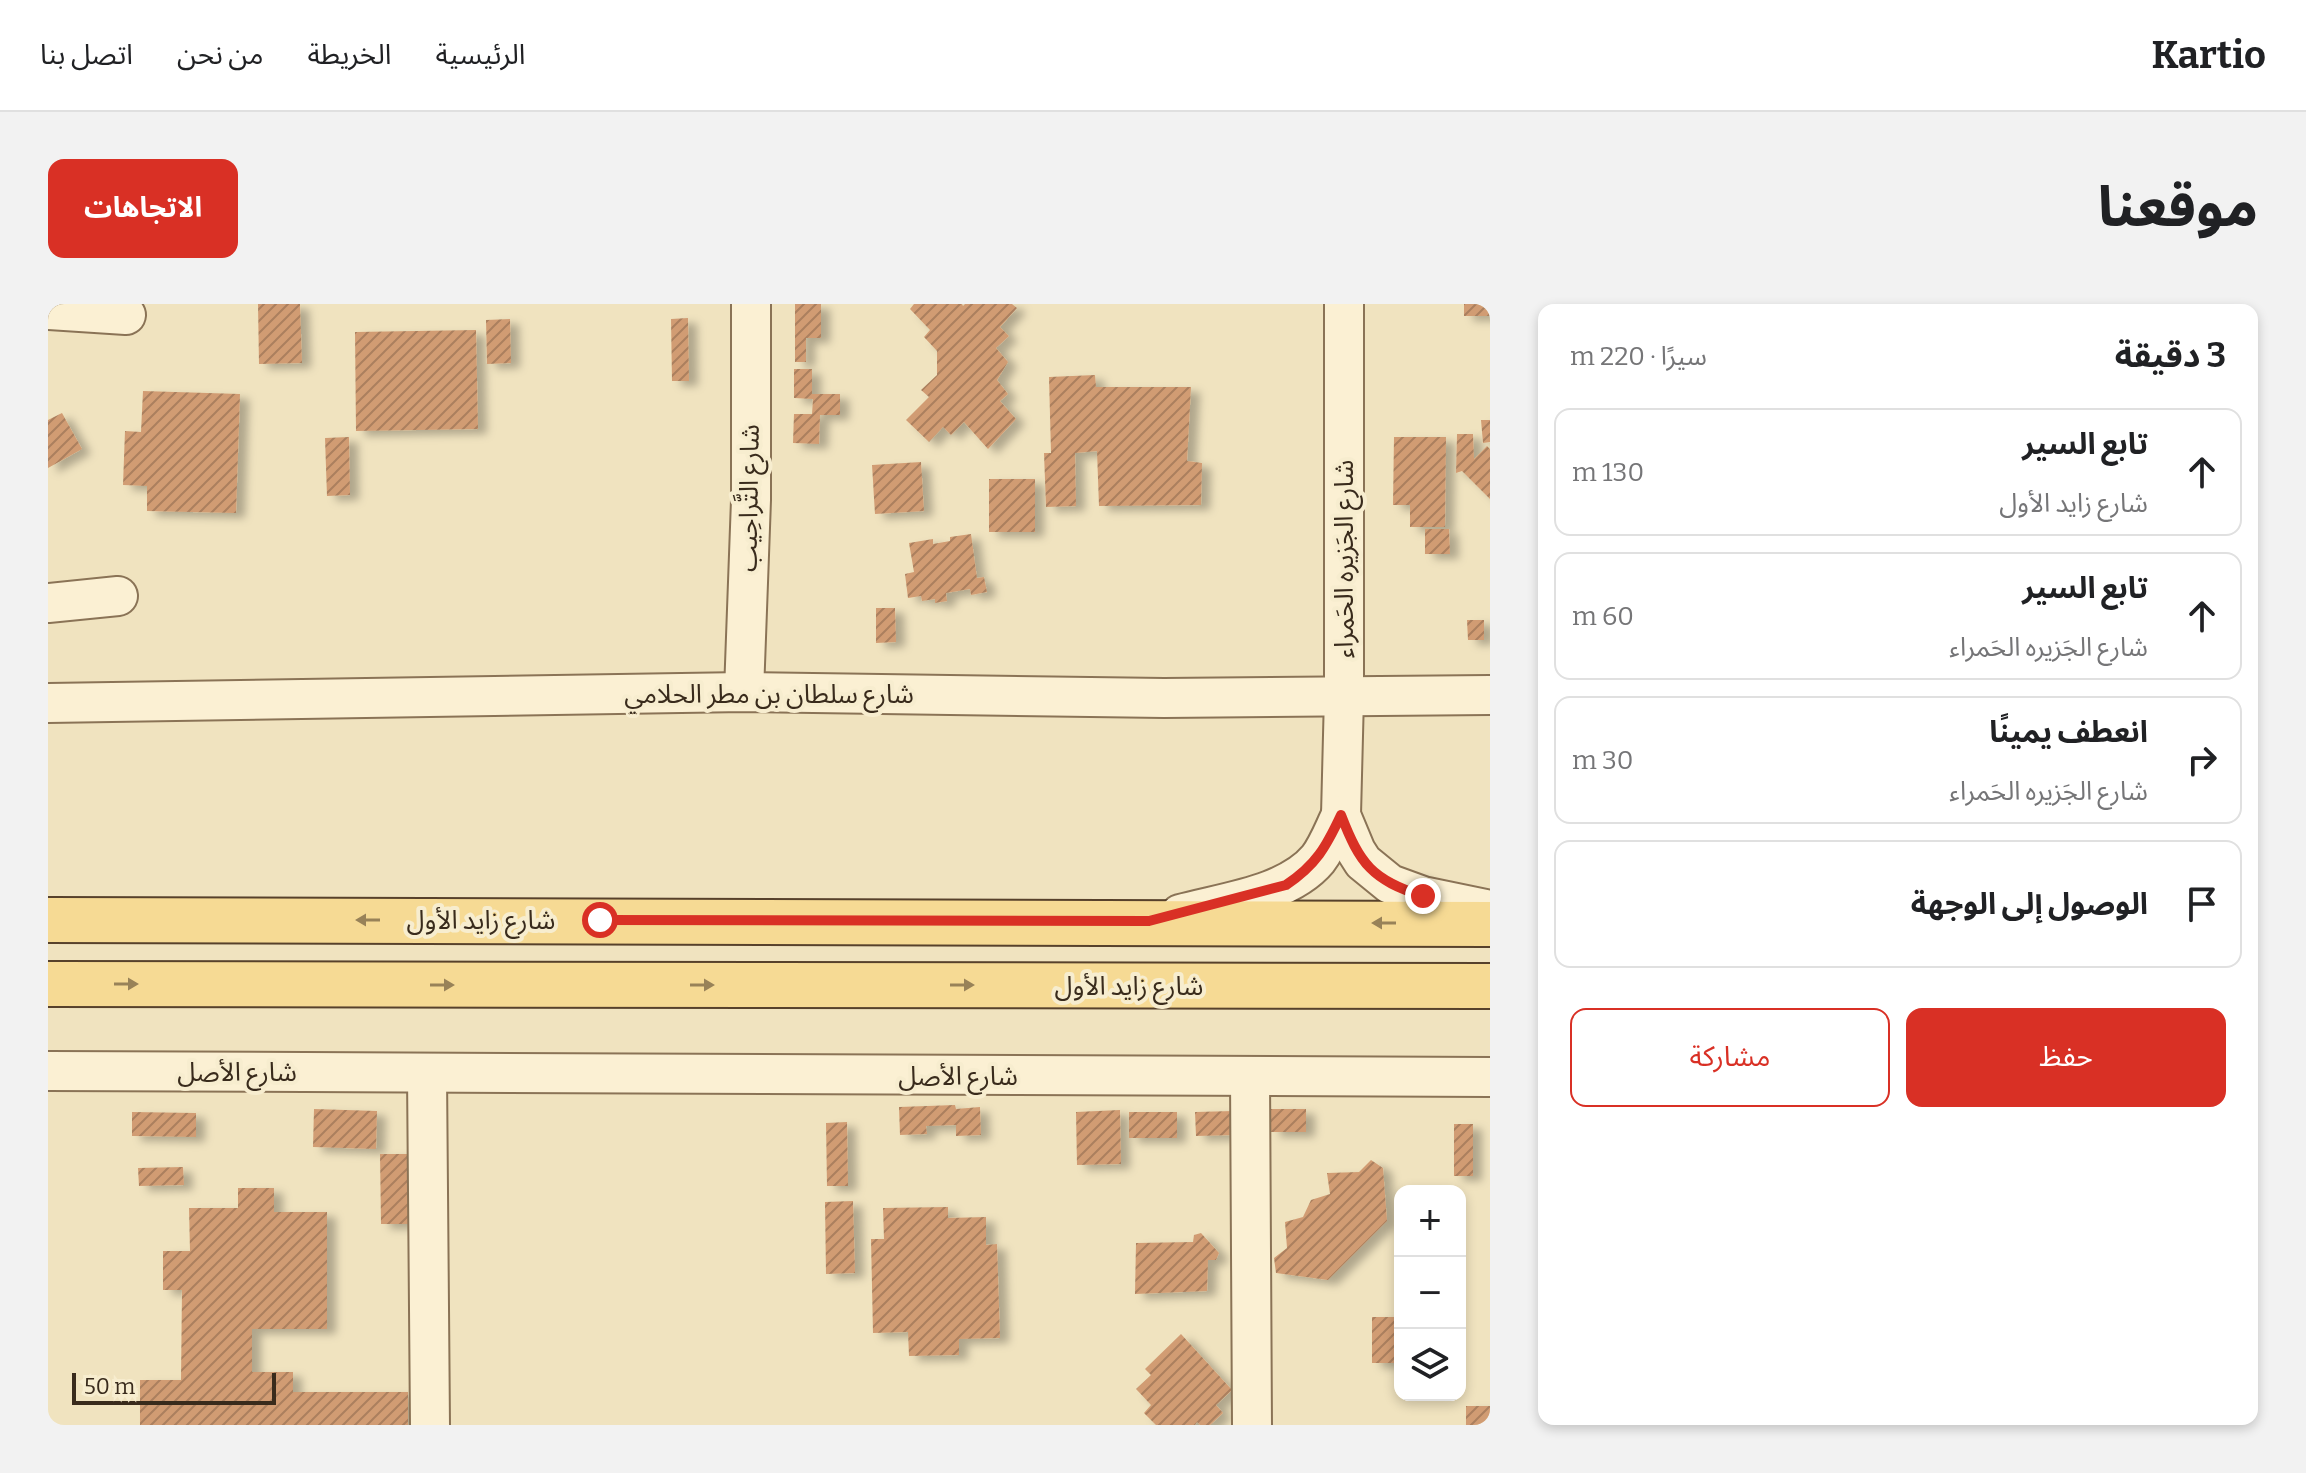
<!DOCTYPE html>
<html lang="ar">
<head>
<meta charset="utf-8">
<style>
	:root { --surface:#fff; --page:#f2f2f2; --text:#202124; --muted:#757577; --line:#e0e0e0; --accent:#d93025 }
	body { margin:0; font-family:Bitter,"Noto Sans Arabic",serif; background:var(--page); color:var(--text); direction:rtl }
	.controls { position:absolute; right:24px; bottom:24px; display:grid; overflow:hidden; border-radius:16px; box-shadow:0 4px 12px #0003 }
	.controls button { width:72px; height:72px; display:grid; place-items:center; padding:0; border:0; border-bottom:2px solid var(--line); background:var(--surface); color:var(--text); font:40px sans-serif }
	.scale { position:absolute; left:24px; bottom:20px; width:204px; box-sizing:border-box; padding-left:8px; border:4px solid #392b1c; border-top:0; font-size:22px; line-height:28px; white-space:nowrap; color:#392b1c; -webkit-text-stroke:6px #f7edcf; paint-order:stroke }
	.stop { position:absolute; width:24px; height:24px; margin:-18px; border:6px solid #d93025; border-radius:50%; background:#fff }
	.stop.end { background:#d93025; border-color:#fff; box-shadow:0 2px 8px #0008 }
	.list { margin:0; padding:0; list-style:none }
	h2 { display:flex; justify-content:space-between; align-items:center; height:104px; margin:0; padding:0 32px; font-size:34px }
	h2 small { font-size:26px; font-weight:400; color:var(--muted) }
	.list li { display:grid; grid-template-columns:52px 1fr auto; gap:24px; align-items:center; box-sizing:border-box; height:128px; margin:0 16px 16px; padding:0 16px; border:2px solid var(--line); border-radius:16px }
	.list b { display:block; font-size:30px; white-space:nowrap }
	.list p { margin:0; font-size:26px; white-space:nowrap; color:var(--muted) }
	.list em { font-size:26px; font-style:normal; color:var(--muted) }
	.actions { display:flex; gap:16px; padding:24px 32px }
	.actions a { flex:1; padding:18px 0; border:2px solid var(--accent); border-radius:16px; text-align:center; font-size:28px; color:var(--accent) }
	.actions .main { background:var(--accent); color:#fff }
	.icon { flex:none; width:44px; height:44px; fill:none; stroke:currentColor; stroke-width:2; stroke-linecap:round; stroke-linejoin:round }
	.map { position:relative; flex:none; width:1442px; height:1121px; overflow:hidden; direction:ltr; border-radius:16px }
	header { display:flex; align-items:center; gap:48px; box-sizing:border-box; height:112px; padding:0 40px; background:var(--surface); border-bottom:2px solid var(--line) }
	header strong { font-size:38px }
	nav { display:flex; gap:44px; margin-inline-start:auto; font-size:28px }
	.intro { display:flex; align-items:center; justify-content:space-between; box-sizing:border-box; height:192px; padding:0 48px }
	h1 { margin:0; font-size:56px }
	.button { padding:20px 36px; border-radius:16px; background:var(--accent); color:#fff; font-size:28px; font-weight:700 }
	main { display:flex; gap:48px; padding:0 48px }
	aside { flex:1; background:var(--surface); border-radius:16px; box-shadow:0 4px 12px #0003 }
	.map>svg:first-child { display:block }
	.building { fill:url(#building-hatch); filter:url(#shadow) }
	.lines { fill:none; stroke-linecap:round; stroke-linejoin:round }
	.minor-casing { stroke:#8a7356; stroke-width:42 }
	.major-casing { stroke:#57412b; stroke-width:48 }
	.minor { stroke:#fbf0d3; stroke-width:38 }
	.major { stroke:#f6da94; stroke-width:44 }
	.oneway { fill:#988258 }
	.route { stroke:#d93025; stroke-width:10 }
	.labels { text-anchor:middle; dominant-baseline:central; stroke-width:8; stroke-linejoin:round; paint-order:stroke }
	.street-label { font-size:26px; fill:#392b1c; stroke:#f7edcf }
</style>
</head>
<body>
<header>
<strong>Kartio</strong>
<nav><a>الرئيسية</a><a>الخريطة</a><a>من نحن</a><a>اتصل بنا</a></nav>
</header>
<div class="intro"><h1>موقعنا</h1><a class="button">الاتجاهات</a></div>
<main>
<aside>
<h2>3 دقيقة<small>سيرًا · 220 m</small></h2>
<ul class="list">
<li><svg class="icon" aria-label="ahead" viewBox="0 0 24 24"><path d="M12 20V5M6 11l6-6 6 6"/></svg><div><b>تابع السير</b><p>شارع زايد الأول</p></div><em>130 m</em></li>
<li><svg class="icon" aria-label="ahead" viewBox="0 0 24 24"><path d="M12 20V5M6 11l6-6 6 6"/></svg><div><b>تابع السير</b><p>شارع الجَزيره الحَمراء</p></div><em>60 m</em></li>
<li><svg class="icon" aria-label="right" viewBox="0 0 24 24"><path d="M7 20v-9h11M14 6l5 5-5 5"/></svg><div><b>انعطف يمينًا</b><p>شارع الجَزيره الحَمراء</p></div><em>30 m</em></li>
<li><svg class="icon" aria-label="arrive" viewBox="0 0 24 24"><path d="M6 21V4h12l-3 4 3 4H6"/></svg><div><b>الوصول إلى الوجهة</b></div></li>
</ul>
<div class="actions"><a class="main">حفظ</a><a>مشاركة</a></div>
</aside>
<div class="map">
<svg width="1442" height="1121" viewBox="0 0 1442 1121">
	<defs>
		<pattern id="building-hatch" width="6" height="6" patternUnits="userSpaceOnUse" patternTransform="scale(2)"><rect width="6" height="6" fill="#d19c73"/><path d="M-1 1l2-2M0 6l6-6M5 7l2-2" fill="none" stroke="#ab7f5e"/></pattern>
		<filter id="shadow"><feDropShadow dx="9" dy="5" stdDeviation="4" flood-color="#0004"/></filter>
	</defs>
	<rect width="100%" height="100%" fill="#f0e3bf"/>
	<g class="building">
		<path d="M 210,0 L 252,0 L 254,59 L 211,60 Z"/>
		<path d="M 747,0 L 773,0 L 773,34 L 758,34 L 758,58 L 747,58 Z"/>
		<path d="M 866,0 L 914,0 L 915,2 L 917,0 L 964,0 L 969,4 L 952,23 L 961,32 L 948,44 L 960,58 L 949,76 L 960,90 L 952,97 L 968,115 L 940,145 L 916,118 L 903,131 L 895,123 L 881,138 L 858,116 L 881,93 L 873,86 L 889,71 L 889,47 L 876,33 L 882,26 L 862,5 Z"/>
		<rect x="1416" y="0" width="26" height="12"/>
		<path d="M 640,14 L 641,77 L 624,77 L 623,15 Z"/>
		<path d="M 462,15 L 463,59 L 439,60 L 438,16 Z"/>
		<path d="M 428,26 L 430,125 L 308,127 L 307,28 Z"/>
		<path d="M 746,65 L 764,65 L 764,90 L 792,90 L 792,111 L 772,111 L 771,140 L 745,139 L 746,110 L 764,110 L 765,95 L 746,94 Z"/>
		<path d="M 1047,71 L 1048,83 L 1143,83 L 1139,157 L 1154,159 L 1153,201 L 1051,202 L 1049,147 L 1027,149 L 1028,202 L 998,203 L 996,149 L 1003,149 L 1001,73 Z"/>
		<path d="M 95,87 L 192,90 L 188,209 L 99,207 L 99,182 L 75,181 L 77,127 L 93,128 Z"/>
		<path d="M 14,109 L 34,145 L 0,164 L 0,116 Z"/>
		<path d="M 1433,116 L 1442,116 L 1442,138 L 1435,139 Z"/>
		<path d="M 1409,130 L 1425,130 L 1426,155 L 1439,142 L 1442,145 L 1442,195 L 1414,167 L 1408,169 Z"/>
		<path d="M 301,133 L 302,191 L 279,192 L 277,134 Z"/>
		<path d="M 1346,133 L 1398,133 L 1397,223 L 1362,223 L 1362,201 L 1345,201 Z"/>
		<path d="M 873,158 L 876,207 L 827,210 L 824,161 Z"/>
		<rect x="941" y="175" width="46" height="53"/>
		<path d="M 1377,225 L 1401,225 L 1402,250 L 1377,250 Z"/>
		<path d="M 923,230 L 929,274 L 936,273 L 939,288 L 923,291 L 922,285 L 898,289 L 899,297 L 887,299 L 887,295 L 874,297 L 873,292 L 860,294 L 857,270 L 866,268 L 861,239 L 885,235 L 885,240 L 902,237 L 902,233 Z"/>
		<path d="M 828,304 L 847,304 L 848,338 L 828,339 Z"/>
		<path d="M 1419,316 L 1436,316 L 1436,336 L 1420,336 Z"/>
		<path d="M 907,801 L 908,805 L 932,803 L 933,831 L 908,832 L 908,821 L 878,822 L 879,830 L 852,831 L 851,803 Z"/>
		<path d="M 266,805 L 329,807 L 328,845 L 265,843 Z"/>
		<rect x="1223" y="805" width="35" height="23"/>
		<path d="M 1072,806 L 1073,860 L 1029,861 L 1028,808 Z"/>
		<path d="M 1186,807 L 1187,831 L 1148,832 L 1147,808 Z"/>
		<path d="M 84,808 L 148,809 L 148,833 L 84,832 Z"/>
		<rect x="1081" y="808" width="48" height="26"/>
		<path d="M 799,818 L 800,882 L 779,882 L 778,819 Z"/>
		<rect x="1406" y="820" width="19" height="52"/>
		<path d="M 332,850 L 361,850 L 362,920 L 333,920 Z"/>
		<path d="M 1323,856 L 1335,864 L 1339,917 L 1280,976 L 1228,969 L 1226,954 L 1239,944 L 1237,918 L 1255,913 L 1263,896 L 1282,890 L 1279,869 L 1311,868 Z"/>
		<path d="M 135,863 L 136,881 L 91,882 L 90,864 Z"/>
		<path d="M 190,884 L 226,884 L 226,908 L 279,908 L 279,1025 L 204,1025 L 204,1068 L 245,1068 L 245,1088 L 360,1088 L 360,1121 L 92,1121 L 92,1076 L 133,1076 L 134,986 L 115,986 L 115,947 L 142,947 L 141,904 L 190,904 Z"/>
		<path d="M 805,897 L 807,969 L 778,970 L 777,898 Z"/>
		<path d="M 900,903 L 900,914 L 938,913 L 938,941 L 949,940 L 952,1034 L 911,1035 L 911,1051 L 861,1052 L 860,1028 L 825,1029 L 823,935 L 836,935 L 835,904 Z"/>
		<path d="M 1153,929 L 1171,949 L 1168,956 L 1160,956 L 1159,987 L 1087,990 L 1088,939 L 1145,938 L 1146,931 Z"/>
		<rect x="1324" y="1013" width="28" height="46"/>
		<path d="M 1133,1030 L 1184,1086 L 1168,1101 L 1175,1109 L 1162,1121 L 1152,1121 L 1149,1118 L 1147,1121 L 1108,1121 L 1096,1109 L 1103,1101 L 1088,1085 L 1103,1071 L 1097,1065 Z"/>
		<rect x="1418" y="1102" width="24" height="19"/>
	</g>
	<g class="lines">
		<g class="minor-casing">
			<g id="minor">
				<path d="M 1296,0 L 1296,392 L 1293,511 L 1308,547 L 1315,558 L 1342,580 L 1375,592 L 1442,606"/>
				<path d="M 0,6 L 78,11"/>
				<path d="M 0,299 L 70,292"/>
				<path d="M 696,388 L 703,196 L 703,0"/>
				<path d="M 0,399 L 696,388 L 1116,394 L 1442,391"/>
				<path d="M 1132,610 C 1176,598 1240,591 1270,555 C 1280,542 1286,525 1293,511"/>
				<path d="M 0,767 L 1442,773"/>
				<path d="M 379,770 L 382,1121"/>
				<path d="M 1202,773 L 1204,1121"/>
			</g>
		</g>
		<g class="major-casing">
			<g id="major">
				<path d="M 0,616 L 1442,620"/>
				<path d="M 0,680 L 1442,682"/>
			</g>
		</g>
		<use href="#minor" class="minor"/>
		<use href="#major" class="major"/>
	</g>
	<defs><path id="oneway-solid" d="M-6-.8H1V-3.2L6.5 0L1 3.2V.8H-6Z" transform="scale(2)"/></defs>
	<g class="oneway">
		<use href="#oneway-solid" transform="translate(320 616) rotate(-180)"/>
		<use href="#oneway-solid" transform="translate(1336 619) rotate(-180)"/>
		<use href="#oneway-solid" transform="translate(78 680)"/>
		<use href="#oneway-solid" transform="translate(394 681)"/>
		<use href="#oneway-solid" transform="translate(654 681)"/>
		<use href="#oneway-solid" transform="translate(914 681)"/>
	</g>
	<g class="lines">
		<path class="route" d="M 552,616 L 1101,617 L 1238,581 C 1268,561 1278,543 1293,511 C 1312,560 1324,576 1375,592"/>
	</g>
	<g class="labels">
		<g class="street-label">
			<text transform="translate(701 194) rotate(-89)">شارع التَّراحِيب</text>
			<text transform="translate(1296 255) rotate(-90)">شارع الجَزيره الحَمراء</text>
			<text x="721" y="390">شارع سلطان بن مطر الحلامي</text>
			<text x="433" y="616">شارع زايد الأول</text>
			<text x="1081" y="682">شارع زايد الأول</text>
			<text x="189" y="768">شارع الأصل</text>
			<text x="910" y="772">شارع الأصل</text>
		</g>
	</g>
</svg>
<div class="controls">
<button>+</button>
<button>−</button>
<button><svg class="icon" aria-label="layers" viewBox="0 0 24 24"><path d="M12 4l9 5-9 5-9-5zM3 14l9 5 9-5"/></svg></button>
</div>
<div class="scale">50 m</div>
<div class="stop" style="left:552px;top:616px"></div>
<div class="stop end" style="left:1375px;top:592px"></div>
</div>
</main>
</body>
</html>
